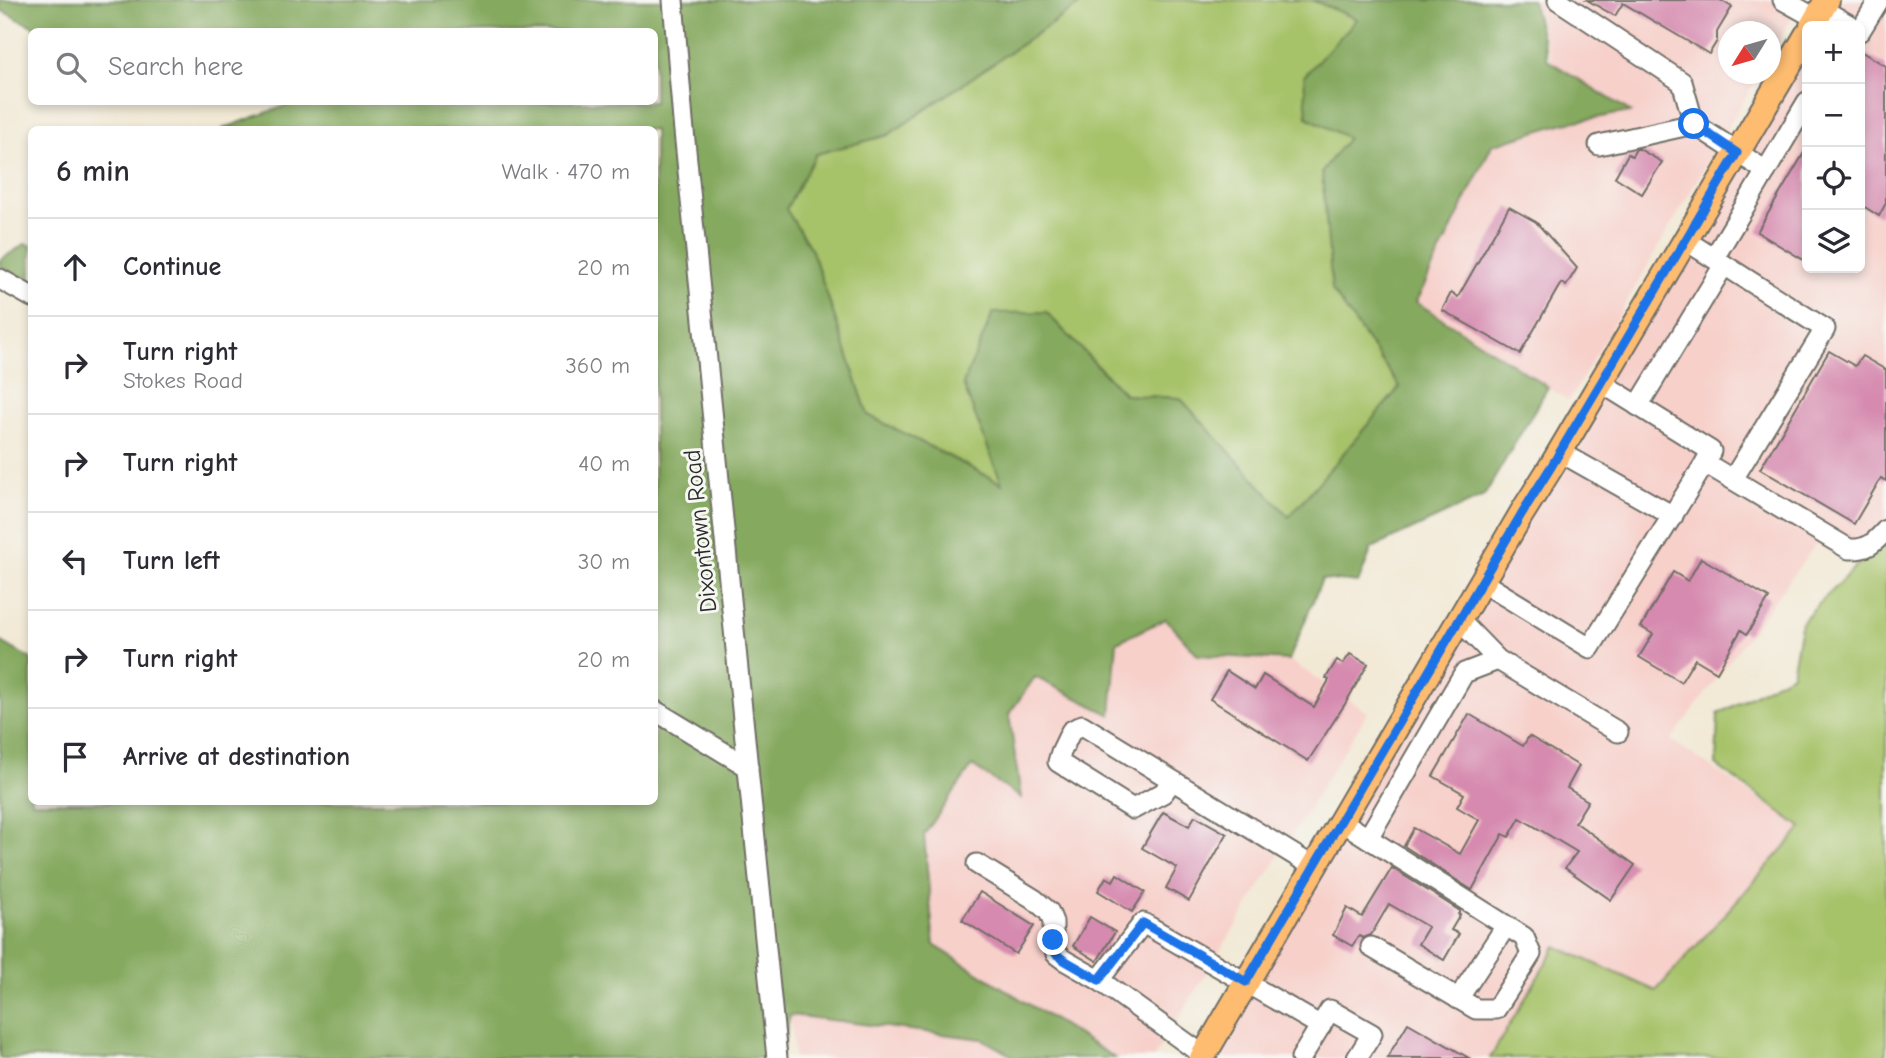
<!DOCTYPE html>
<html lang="en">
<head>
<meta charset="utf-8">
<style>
	:root { --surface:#fff; --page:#f2f2f3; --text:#2b2b33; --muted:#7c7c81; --line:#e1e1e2 }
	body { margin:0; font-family:"Comic Neue",sans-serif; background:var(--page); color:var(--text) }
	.controls { position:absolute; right:21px; top:21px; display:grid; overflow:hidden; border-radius:10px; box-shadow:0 4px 10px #0003 }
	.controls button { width:63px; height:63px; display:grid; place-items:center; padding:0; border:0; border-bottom:2px solid var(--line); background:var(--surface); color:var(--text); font:35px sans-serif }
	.compass { position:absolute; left:1718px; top:21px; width:63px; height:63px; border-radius:50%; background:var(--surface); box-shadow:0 4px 10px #0003; rotate:233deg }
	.stop { position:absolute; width:21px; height:21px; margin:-16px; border:5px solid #1a73e8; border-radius:50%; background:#fff }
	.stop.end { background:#1a73e8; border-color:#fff; box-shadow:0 2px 7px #0008 }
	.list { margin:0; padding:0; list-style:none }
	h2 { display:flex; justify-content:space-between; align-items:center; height:91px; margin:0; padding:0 28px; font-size:30px }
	h2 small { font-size:23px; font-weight:400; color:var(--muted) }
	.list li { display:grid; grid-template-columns:46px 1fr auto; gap:21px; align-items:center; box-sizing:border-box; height:98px; padding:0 28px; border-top:2px solid var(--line) }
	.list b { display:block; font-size:26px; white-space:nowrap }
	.list p { margin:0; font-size:23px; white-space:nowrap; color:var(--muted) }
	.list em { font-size:23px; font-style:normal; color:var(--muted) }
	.icon { flex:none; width:38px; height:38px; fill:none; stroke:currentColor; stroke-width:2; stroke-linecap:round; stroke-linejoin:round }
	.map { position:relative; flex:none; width:1886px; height:1058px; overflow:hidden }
	.search { position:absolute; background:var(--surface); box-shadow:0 4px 10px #0003; left:28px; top:28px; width:630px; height:77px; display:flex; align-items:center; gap:18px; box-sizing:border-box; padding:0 24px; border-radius:10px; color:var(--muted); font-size:26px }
	.panel { position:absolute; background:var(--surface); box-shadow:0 4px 10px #0003; left:28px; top:126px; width:630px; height:679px; border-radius:10px }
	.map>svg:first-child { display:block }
	.built { fill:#f7d0ca }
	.green { fill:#a7c36a; stroke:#69774a; stroke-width:2 }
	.forest { fill:#85a95e; stroke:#586a44; stroke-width:2 }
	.building { fill:#d68aaf }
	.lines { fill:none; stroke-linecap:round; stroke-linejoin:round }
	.minor-casing { stroke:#716e66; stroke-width:23 }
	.major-casing { stroke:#716e66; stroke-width:28 }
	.minor { stroke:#fff; stroke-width:19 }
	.major { stroke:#fdbc70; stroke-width:24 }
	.route { stroke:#1a73e8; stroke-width:9 }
	.labels { text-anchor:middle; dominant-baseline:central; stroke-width:6; stroke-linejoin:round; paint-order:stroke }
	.street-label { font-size:24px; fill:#2b2b2b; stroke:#f6f6f2 }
</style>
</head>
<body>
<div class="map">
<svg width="1886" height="1058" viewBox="0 0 1886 1058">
	<rect width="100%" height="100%" fill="#f6f6f2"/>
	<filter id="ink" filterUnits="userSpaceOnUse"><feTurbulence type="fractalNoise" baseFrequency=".0143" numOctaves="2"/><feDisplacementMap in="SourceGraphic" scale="14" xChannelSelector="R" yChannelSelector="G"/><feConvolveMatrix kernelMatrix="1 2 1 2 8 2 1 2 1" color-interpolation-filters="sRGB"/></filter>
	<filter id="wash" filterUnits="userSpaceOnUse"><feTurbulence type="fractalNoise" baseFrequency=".00686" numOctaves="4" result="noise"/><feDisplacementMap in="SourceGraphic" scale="28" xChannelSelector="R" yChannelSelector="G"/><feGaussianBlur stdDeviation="1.57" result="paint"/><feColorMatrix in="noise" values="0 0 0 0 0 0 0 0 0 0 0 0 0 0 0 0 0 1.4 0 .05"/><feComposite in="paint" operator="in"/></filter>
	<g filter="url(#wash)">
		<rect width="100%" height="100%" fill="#f2e9d5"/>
		<g class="built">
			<path d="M 1534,0 L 1802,0 L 1771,54 L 1770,32 L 1728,32 L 1728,74 L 1759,74 L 1569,401 L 1416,302 L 1492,145 L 1564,123 L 1630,112 L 1552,62 Z"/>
			<path d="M 1827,0 L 1886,0 L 1886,535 L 1856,565 L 1816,544 L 1671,740 L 1802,828 L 1656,991 L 1556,946 L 1490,1058 L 1202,1058 L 1807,35 L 1807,268 L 1860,268 L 1860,26 L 1812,26 Z"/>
			<path d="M 1166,619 L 1198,655 L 1289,660 L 1368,712 L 1154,1058 L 1115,1058 L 934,945 L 924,835 L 972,766 L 1021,798 L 1009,714 L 1035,677 L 1117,642 Z"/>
			<path d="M 790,1015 L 982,1039 L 1016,1058 L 794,1058 Z"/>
		</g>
		<g class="green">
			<path d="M 1086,0 L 1312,0 L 1357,19 L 1349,138 L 1332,290 L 1400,387 L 1289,518 L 1180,398 L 1126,395 L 1046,312 L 963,384 L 1003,484 L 868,415 L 812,251 L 785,209 L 816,154 L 888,135 Z"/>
			<path d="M 1886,535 L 1886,1058 L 1490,1058 L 1556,946 L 1656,991 L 1802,828 L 1716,765 L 1718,714 L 1792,674 L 1802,621 Z"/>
		</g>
		<g class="forest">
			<path d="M 0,0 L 1086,0 L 888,135 L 816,154 L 786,209 L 812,251 L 868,415 L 1002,484 L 963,384 L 993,313 L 1046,312 L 1125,395 L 1180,398 L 1289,517 L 1400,387 L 1332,290 L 1322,171 L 1348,138 L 1307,117 L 1304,76 L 1357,19 L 1312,0 L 1532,0 L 1548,60 L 1631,112 L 1564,123 L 1492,145 L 1416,302 L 1548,387 L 1484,496 L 1372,548 L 1358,583 L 1322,579 L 1289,660 L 1198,655 L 1166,619 L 1117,642 L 1111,715 L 1035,677 L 1009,714 L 1021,798 L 972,766 L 924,835 L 934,945 L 1115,1058 L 1016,1058 L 982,1039 L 790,1015 L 781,1058 L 0,1058 L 0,641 L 31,659 L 32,802 L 654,802 L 654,130 L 222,129 L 295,102 L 654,102 L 654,32 L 42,31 L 0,10 Z"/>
			<path d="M 25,244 L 31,245 L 31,284 L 0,266 L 0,260 Z"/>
		</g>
		<g id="blocks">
			<g class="building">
				<path d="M 1587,0 L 1720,0 L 1732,7 L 1717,32 L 1717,41 L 1709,54 L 1623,3 L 1615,16 Z"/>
				<path d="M 1860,51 L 1886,66 L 1886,203 L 1879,216 L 1860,204 Z"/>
				<path d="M 1807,148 L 1807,262 L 1757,232 Z"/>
				<path d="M 1636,149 L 1639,149 L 1662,162 L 1642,194 L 1615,177 L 1628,154 L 1632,156 Z"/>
				<path d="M 1509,207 L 1536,222 L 1577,268 L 1566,286 L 1561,283 L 1520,354 L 1442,310 L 1451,293 L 1458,297 Z"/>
				<path d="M 1829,351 L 1855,366 L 1862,356 L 1886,370 L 1886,481 L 1881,478 L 1854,524 L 1760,469 Z"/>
				<path d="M 1701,558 L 1769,598 L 1747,634 L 1741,630 L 1717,672 L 1695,659 L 1681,682 L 1639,657 L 1653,634 L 1641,627 L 1673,572 L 1688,581 Z"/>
				<path d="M 1350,654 L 1368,664 L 1345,704 L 1308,761 L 1210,699 L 1227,671 L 1255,689 L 1263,675 L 1314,707 L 1329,680 L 1326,678 L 1337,660 L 1343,664 Z"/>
				<path d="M 1469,714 L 1523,746 L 1529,736 L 1579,766 L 1567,788 L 1588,801 L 1575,822 L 1635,865 L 1611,900 L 1565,868 L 1577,852 L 1520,818 L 1509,837 L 1503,834 L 1472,890 L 1404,846 L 1414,828 L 1460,854 L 1479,820 L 1457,807 L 1464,794 L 1433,776 Z"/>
				<path d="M 1163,812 L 1189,826 L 1195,816 L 1227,834 L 1189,901 L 1166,888 L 1177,868 L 1142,848 Z"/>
				<path d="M 1392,868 L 1460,911 L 1458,914 L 1460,915 L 1451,930 L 1459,934 L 1444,960 L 1418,944 L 1428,927 L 1389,904 L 1371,935 L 1363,938 L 1359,936 L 1352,946 L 1333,935 L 1347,908 L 1362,917 Z"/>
				<path d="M 1117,874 L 1145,892 L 1132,912 L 1098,891 L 1106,877 L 1113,881 Z"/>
				<path d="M 980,892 L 1034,926 L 1016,954 L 962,920 Z"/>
				<path d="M 1090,917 L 1115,932 L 1097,961 L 1073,946 Z"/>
				<path d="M 1408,1023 L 1469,1058 L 1387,1058 Z"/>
			</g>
		</g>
	</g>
	<g filter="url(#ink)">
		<use href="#blocks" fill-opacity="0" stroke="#716e66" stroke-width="2"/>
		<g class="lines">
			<g class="minor-casing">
				<g id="minor">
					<path d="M 673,0 L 683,121 L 777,1058"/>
					<path d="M 1558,0 L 1682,82 L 1694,124 L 1766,171"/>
					<path d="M 1783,0 L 1817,19"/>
					<path d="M 1822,9 L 1851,26"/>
					<path d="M 1860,31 L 1879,0"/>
					<path d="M 1599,145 L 1694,124"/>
					<path d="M 1685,240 L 1825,329 L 1733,479"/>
					<path d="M 1714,258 L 1807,102"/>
					<path d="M 0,279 L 32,297"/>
					<path d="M 1638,406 L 1724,265"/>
					<path d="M 1560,452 L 1673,516"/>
					<path d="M 1705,463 L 1849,549 C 1868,550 1874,543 1886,530"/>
					<path d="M 1482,582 L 1590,648 L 1705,463 L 1711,451 L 1600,382"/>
					<path d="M 1459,620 L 1498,660 L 1618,732"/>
					<path d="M 654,710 L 748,767"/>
					<path d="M 1172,781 L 1163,793 L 1133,809 L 1058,762 L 1061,752 L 1071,731 L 1082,725 L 1314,867"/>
					<path d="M 1341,821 L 1524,937 L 1531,954 L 1496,1009 L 1476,1009 L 1371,947"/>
					<path d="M 1368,838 L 1464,673 L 1498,660"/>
					<path d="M 977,864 L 1034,899 L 1049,912 L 1053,922 L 1053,940 L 1056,954 L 1064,960 L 1099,980"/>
					<path d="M 1458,999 L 1506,926"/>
					<path d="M 1203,1055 L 1099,980 L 1143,923 L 1321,1026"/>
					<path d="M 1301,1058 L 1330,1010 L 1372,1034 L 1357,1058"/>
				</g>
			</g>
			<g class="major-casing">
				<g id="major">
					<path d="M 1812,26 L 1827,0"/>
					<path d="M 1202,1058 L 1522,513 L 1551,467 L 1807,35"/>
				</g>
			</g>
			<use href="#minor" class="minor"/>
			<use href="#major" class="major"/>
		</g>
	</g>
	<g class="lines" filter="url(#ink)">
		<path class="route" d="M 1053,940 L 1056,954 L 1064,960 L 1099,980 L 1143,923 L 1246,982 L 1522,513 L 1551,467 L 1737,153 L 1694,124"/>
	</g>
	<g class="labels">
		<g class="street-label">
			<text transform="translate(700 531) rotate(-96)">Dixontown Road</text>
		</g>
	</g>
</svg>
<div class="controls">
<button>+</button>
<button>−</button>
<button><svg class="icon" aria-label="locate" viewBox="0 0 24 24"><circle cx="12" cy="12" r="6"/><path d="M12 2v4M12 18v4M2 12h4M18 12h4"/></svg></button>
<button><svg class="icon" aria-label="layers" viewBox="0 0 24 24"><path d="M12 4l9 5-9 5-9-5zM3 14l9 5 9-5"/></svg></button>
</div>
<svg class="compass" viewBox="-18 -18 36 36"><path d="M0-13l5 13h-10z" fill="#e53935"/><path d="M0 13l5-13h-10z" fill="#7c7c81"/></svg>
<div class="stop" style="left:1694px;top:124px"></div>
<div class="stop end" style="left:1053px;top:940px"></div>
<div class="search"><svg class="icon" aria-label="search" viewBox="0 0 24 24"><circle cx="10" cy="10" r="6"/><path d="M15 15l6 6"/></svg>Search here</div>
<section class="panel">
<h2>6 min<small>Walk · 470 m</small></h2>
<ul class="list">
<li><svg class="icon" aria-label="ahead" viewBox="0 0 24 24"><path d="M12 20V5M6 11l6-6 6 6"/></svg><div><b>Continue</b></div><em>20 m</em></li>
<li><svg class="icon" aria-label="right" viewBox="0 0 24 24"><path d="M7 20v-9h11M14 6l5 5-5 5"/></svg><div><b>Turn right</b><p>Stokes Road</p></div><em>360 m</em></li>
<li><svg class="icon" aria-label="right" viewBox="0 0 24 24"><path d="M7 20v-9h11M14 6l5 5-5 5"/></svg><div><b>Turn right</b></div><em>40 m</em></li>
<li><svg class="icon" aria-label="left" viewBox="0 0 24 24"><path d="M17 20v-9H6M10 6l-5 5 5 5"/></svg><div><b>Turn left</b></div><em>30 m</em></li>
<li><svg class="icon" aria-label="right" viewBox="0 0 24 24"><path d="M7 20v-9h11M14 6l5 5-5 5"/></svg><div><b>Turn right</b></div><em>20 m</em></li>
<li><svg class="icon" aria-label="arrive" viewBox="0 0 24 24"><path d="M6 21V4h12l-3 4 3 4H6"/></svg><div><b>Arrive at destination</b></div></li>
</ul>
</section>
</div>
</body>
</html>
